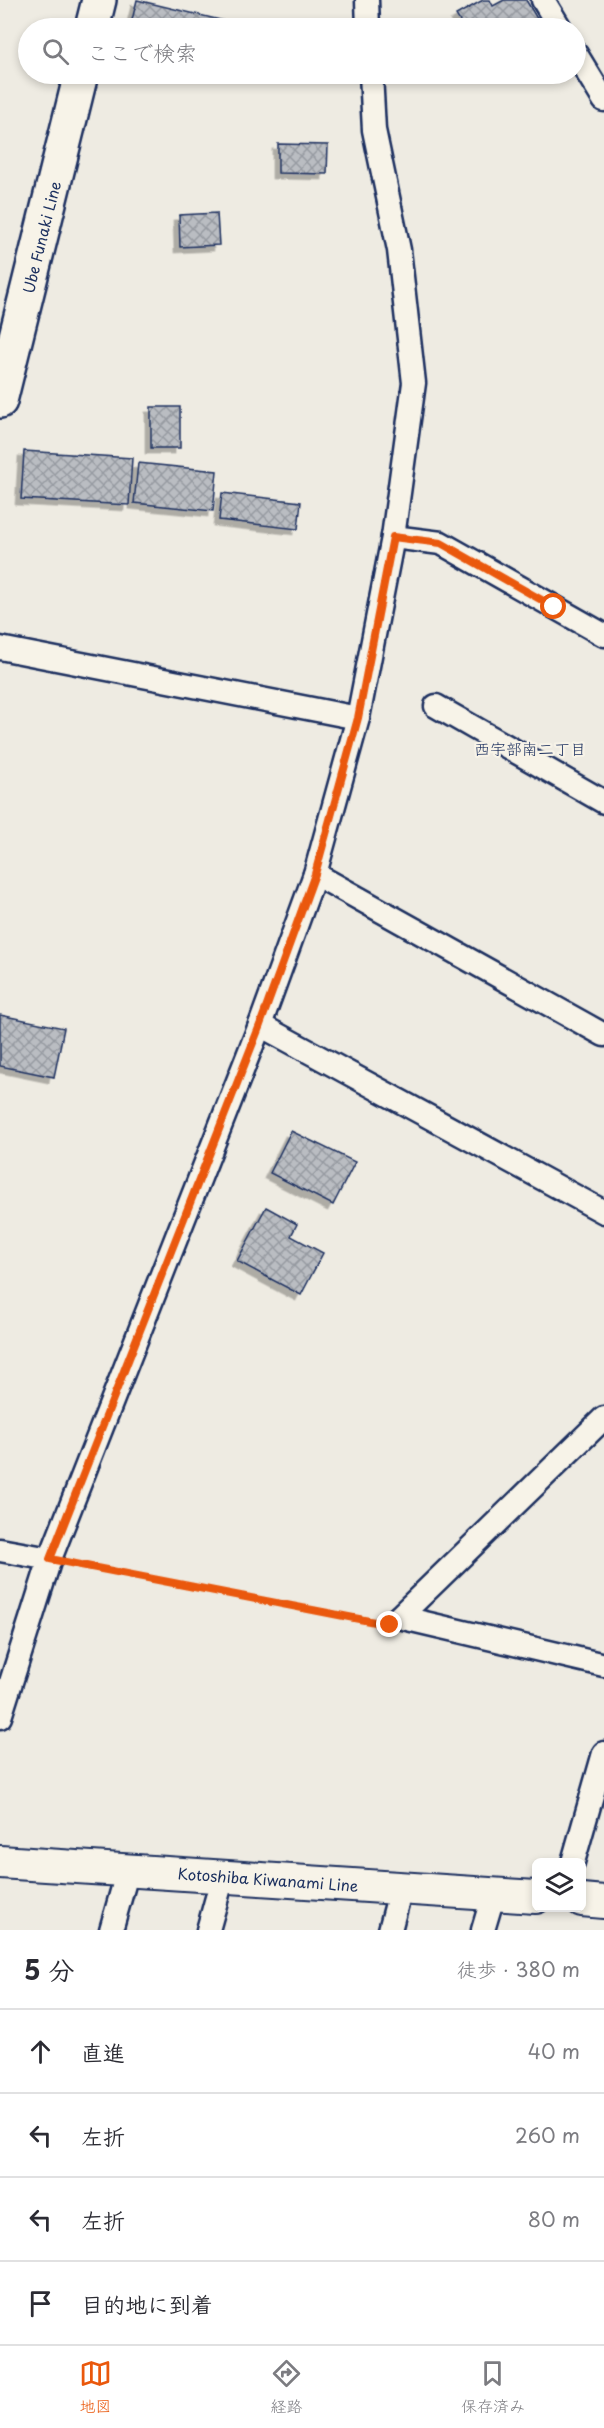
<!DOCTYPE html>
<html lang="ja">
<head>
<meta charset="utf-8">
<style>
	:root { --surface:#fff; --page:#f2f2f3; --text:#2b2b33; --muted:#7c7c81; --line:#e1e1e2; --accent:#ea580c }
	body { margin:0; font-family:"Playpen Sans","Klee One",sans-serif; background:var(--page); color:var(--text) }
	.controls { position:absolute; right:18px; bottom:18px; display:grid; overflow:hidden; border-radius:9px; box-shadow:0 3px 9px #0003 }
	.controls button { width:54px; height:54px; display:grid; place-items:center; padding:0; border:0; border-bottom:2px solid var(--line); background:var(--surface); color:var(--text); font:30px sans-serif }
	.stop { position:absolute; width:18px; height:18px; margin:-14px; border:4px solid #ea580c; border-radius:50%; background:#fff }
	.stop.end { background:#ea580c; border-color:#fff; box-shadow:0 2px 6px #0008 }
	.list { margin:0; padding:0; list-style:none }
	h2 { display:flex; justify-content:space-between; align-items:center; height:78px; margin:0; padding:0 24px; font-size:26px }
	h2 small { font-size:20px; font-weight:400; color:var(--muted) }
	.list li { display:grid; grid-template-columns:39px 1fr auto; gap:18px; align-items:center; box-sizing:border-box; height:84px; padding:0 24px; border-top:2px solid var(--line) }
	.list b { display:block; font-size:22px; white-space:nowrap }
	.list em { font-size:20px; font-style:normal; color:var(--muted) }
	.icon { flex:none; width:33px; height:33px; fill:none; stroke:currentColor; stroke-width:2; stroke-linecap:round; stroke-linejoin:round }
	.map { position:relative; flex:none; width:604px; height:1930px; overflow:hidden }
	.search { position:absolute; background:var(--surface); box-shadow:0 3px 9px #0003; left:18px; right:18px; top:18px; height:66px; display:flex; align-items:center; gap:15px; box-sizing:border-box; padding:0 21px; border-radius:33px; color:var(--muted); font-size:22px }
	.sheet { height:414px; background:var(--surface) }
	nav { display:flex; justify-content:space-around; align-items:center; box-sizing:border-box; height:84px; border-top:2px solid var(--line); background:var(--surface); font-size:16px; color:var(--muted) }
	nav a { display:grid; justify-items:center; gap:3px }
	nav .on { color:var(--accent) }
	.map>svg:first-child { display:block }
	.building { fill:url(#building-cross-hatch); stroke:#1b2f5e; stroke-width:1.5; filter:url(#shadow) }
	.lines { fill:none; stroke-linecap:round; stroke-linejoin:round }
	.minor-casing { stroke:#1b2f5e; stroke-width:27 }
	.secondary-casing { stroke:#1b2f5e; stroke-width:36 }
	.primary-casing { stroke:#1b2f5e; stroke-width:38 }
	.path { stroke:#1b2f5e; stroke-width:4; stroke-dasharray:4.5 4.5; stroke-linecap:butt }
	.minor { stroke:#f7f3e8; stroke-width:22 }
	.secondary { stroke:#f7f3e8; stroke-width:32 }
	.primary { stroke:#f7f3e8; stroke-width:33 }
	.route { stroke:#ea580c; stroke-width:8 }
	.labels { text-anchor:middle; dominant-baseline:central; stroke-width:4.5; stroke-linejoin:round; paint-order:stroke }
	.street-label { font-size:15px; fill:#1b2f5e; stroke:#f7f3e8 }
	.neighbourhood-label { font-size:16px; fill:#1b2f5e; stroke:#f7f3e8 }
</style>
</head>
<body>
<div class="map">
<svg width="604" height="1930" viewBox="0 0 604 1930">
	<defs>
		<pattern id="building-cross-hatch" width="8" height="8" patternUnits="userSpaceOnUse" patternTransform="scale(1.5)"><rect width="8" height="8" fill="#babdc2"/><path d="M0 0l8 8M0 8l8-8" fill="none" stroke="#969aa1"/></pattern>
		<filter id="shadow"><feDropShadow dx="-5.5" dy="5.5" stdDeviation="0" flood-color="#0004"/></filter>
	</defs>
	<rect width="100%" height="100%" fill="#eeebe2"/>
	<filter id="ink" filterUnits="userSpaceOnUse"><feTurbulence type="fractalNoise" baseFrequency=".0167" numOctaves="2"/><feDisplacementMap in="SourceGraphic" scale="12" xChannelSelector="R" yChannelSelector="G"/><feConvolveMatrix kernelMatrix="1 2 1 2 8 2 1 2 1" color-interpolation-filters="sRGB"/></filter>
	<g filter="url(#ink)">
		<g class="building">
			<path d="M 137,0 L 233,23 L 232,28 L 130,28 Z"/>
			<path d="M 483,0 L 490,0 L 493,6 L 504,0 L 526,0 L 539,22 L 528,28 L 464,28 L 456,15 Z"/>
			<path d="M 278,144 L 328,145 L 327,174 L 278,173 Z"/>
			<path d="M 217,213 L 219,245 L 180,247 L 179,215 Z"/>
			<rect x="151" y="407" width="29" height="41"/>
			<path d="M 24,451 L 132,458 L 129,505 L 21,499 Z"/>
			<path d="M 138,463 L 217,471 L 213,511 L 134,503 Z"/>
			<path d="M 222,493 L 301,502 L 298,529 L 219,520 Z"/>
			<path d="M 0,1015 L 64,1028 L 54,1077 L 0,1066 Z"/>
			<path d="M 291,1131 L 355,1162 L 333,1205 L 270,1173 Z"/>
			<path d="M 266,1207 L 297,1224 L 291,1236 L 323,1253 L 301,1295 L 237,1261 Z"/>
		</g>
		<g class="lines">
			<g class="minor-casing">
				<g id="minor">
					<path d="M 367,0 L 368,28"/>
					<path d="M 543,0 L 560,28"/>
					<path d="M 576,54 L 604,100"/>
					<path d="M 393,537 L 441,543 L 604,635"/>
					<path d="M 0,648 L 358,718"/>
					<path d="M 436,706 L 604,802"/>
					<path d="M 315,874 L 604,1035"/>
					<path d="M 260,1025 L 604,1212"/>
					<path d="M 0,1550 L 50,1559"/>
					<path d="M 399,1617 L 604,1418"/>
					<path d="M 399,1617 L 604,1665"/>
					<path d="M 0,1717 L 50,1559 L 260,1025 L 315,874 L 358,718 L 393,537 L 414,383 L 399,250 L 374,130 L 371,74"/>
					<path d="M 573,1862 L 604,1753"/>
					<path d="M 111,1930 L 128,1870"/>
					<path d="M 208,1930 L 223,1876"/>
					<path d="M 390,1930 L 401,1888"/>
					<path d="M 483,1930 L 494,1893"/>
				</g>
			</g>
			<g class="secondary-casing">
				<g id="secondary">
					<path d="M 0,1862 L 536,1897"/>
					<path d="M 582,1900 L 604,1902"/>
				</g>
			</g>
			<g class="primary-casing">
				<g id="primary">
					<path d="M 92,28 L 99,0"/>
					<path d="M 0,401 L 81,74"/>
				</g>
			</g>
			<path class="path" d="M 75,1564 L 377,1622"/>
			<use href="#minor" class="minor"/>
			<use href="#secondary" class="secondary"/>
			<use href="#primary" class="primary"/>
		</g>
	</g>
	<g class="lines" filter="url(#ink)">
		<path class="route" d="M 390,1625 L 50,1559 L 260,1025 L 315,874 L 358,718 L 393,537 L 441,543 L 554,607"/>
	</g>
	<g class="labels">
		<g class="street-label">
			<text transform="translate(41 237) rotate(-76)">Ube Funaki Line</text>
			<text transform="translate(268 1879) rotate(4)">Kotoshiba Kiwanami Line</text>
		</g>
		<g class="neighbourhood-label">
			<text x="530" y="748">西宇部南二丁目</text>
		</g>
	</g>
</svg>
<div class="controls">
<button><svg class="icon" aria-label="layers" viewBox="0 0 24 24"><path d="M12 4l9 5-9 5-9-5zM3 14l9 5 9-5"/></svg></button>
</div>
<div class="stop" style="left:554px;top:607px"></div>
<div class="stop end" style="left:390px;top:1625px"></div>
<div class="search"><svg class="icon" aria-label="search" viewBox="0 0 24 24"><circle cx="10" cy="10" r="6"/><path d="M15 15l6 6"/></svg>ここで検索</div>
</div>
<section class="sheet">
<h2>5 分<small>徒歩 · 380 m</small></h2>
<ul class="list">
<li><svg class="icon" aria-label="ahead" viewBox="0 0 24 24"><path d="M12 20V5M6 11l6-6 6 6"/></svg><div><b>直進</b></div><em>40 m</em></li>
<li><svg class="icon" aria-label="left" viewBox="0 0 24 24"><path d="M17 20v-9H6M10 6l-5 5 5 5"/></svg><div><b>左折</b></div><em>260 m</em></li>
<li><svg class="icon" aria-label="left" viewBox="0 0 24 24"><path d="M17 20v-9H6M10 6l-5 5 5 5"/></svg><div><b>左折</b></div><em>80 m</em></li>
<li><svg class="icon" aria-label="arrive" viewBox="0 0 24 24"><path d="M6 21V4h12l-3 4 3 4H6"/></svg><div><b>目的地に到着</b></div></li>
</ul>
</section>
<nav>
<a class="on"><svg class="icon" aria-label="map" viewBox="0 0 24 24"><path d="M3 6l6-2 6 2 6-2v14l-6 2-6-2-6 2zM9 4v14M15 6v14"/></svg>地図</a>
<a><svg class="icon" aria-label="directions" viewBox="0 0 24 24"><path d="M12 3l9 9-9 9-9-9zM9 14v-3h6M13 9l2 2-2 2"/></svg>経路</a>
<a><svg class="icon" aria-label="saved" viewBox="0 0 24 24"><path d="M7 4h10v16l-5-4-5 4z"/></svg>保存済み</a>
</nav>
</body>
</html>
